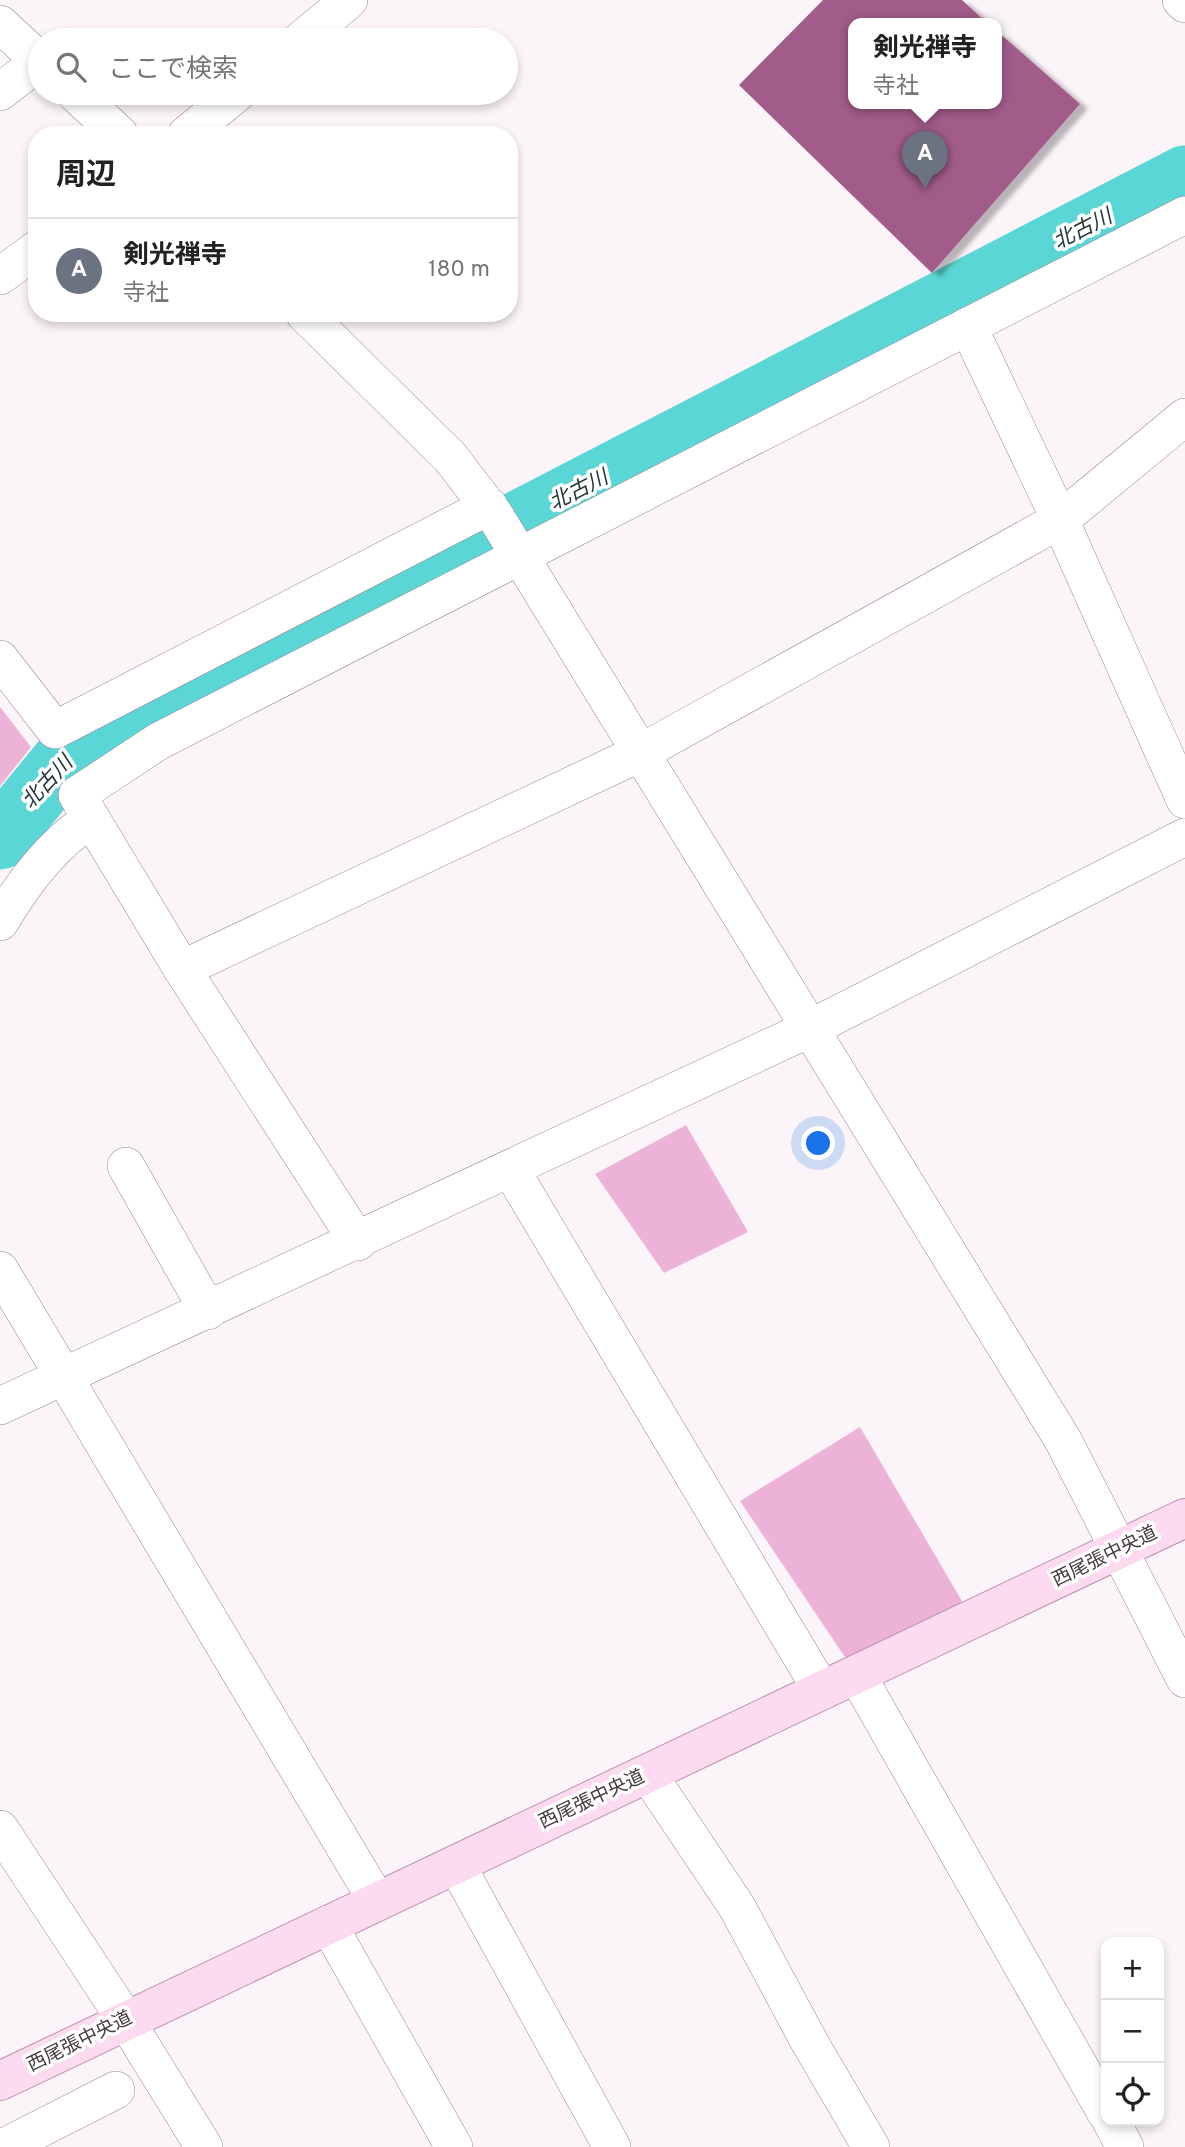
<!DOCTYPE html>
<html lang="ja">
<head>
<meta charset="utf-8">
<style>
	:root { --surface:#fff; --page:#f6f6f6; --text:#222; --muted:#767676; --line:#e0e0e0; --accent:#1a73e8 }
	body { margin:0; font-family:Overpass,"Noto Sans JP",sans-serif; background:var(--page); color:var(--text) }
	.controls { position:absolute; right:21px; bottom:21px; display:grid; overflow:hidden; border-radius:14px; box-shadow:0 4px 10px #0003 }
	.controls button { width:63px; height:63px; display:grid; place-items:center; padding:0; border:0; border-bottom:2px solid var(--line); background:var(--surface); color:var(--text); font:35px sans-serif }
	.you { position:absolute; left:819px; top:1144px; width:24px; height:24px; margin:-18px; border:5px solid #fff; border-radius:50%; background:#1a73e8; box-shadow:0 0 0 10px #1a73e833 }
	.badge { display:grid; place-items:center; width:46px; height:46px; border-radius:50%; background:var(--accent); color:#fff; font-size:23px; font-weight:700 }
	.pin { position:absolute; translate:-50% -58px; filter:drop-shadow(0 2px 4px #0008) }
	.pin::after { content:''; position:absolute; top:37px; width:24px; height:21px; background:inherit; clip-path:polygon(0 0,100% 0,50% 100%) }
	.popup { position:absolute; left:848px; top:18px; width:154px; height:91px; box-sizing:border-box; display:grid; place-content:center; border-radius:14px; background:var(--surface); filter:drop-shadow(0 2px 5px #0005); font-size:23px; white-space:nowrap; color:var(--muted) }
	.popup b { font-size:26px; color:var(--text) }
	.popup::after { content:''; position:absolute; left:50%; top:100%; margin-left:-14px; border:14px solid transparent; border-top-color:var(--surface) }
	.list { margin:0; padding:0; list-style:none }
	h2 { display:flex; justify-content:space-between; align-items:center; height:91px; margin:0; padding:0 28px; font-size:30px }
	h2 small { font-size:23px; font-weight:400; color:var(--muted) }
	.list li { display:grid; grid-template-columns:46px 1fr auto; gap:21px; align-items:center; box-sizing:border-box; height:105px; padding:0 28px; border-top:2px solid var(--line) }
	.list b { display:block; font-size:26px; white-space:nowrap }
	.list p { margin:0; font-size:23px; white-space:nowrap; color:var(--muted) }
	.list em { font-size:23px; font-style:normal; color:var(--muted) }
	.icon { flex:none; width:38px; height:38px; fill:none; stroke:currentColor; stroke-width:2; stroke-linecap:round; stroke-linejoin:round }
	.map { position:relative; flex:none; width:1185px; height:2147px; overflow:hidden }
	.search { position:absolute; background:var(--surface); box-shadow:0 4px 10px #0003; left:28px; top:28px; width:490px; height:77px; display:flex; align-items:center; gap:18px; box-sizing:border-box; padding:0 24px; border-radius:38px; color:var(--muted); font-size:26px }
	.panel { position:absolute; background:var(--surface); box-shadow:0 4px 10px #0003; left:28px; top:126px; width:490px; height:196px; border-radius:28px }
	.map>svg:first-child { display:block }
	.green { fill:#ecb3d6 }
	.water { fill:#59d6d5 }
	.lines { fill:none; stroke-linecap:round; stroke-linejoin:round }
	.river { stroke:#59d6d5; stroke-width:63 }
	.building { fill:#a25b8a; filter:url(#shadow) }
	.minor-casing { stroke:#a18395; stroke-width:38 }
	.major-casing { stroke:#bb91ab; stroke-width:40 }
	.minor { stroke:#fff; stroke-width:37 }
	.major { stroke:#fcdaef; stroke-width:38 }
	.labels { text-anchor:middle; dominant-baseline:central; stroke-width:7; stroke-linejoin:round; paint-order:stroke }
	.street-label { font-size:19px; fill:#463941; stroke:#fff }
	.water-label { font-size:21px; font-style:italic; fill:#213736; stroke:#fff }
</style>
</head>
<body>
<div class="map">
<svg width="1185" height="2147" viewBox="0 0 1185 2147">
	<defs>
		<filter id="shadow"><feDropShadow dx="8" dy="4.5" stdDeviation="2" flood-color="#0004"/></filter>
	</defs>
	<rect width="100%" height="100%" fill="#fbf4f8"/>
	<g class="green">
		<path d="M 0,707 L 31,747 L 0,786 Z"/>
		<path d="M 686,1125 L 748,1232 L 664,1273 L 595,1174 Z"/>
		<path d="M 860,1427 L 973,1620 L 857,1675 L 740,1501 Z"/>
	</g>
	<path class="water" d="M 1185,166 L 1185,198 L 1150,216 L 1136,191 Z"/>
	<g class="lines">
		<path class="river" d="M 0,838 L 64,760 L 137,712 L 523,520 L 1185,177"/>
	</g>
	<path class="building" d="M 823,0 L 962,0 L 987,23 L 853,23 L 853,103 L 997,103 L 997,31 L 1080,104 L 932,273 L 739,85 Z"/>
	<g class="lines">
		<g class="minor-casing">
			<g id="minor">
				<path d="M 1181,0 L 1185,4"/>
				<path d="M 0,24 L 40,61"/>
				<path d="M 301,40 L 349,0"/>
				<path d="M 0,92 L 40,61"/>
				<path d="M 75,93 L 120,135"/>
				<path d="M 186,135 L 237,93"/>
				<path d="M 0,276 L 37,249"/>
				<path d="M 304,313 L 450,457 L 494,514 L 1063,1440 L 1185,1679"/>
				<path d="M 968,326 L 1060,520 L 1185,800"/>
				<path d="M 0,659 L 55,730 L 489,506"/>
				<path d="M 0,922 C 23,883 52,844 91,819"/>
				<path d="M 182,969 L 640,753 L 1060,520 L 1185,417"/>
				<path d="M 126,1166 L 208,1311"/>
				<path d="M 511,1170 L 822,1691"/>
				<path d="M 358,1242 L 182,969 L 77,795 L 159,741 L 1185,215"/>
				<path d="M 0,1270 L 377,1901"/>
				<path d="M 0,1406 L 809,1029 L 1185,837"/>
				<path d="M 857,1675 L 1106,2113"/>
				<path d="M 648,1774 L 737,1907 L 810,2043 L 871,2147"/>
				<path d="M 0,1829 L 125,2019 L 204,2147"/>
				<path d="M 456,1864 L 612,2147"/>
				<path d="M 328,1924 L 454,2147"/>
				<path d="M 1111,2121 L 1125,2147"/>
				<path d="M 4,2147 L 116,2090"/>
			</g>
		</g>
		<g class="major-casing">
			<path id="major" d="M 0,2081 L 1185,1518"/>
		</g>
		<use href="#minor" class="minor"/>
		<use href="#major" class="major"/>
	</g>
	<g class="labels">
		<g class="street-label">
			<text transform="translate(1105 1557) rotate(-26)">西尾張中央道</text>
			<text transform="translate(592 1800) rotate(-25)">西尾張中央道</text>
			<text transform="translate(80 2042) rotate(-26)">西尾張中央道</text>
		</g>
		<g class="water-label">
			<text transform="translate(1083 230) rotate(-27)">北古川</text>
			<text transform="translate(579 491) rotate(-27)">北古川</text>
			<text transform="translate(48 783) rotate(-47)">北古川</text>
		</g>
	</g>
</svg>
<div class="controls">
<button>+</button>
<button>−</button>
<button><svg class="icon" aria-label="locate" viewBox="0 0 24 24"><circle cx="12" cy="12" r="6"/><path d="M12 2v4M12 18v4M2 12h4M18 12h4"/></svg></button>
</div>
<div class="you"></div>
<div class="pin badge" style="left:925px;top:189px;background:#6b7280">A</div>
<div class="popup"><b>剣光禅寺</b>寺社</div>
<div class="search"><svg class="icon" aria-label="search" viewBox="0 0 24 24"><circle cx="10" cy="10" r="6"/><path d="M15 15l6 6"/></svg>ここで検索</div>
<section class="panel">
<h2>周辺<small></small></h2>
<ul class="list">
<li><span class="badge" style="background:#6b7280">A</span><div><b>剣光禅寺</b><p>寺社</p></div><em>180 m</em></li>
</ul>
</section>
</div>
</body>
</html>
